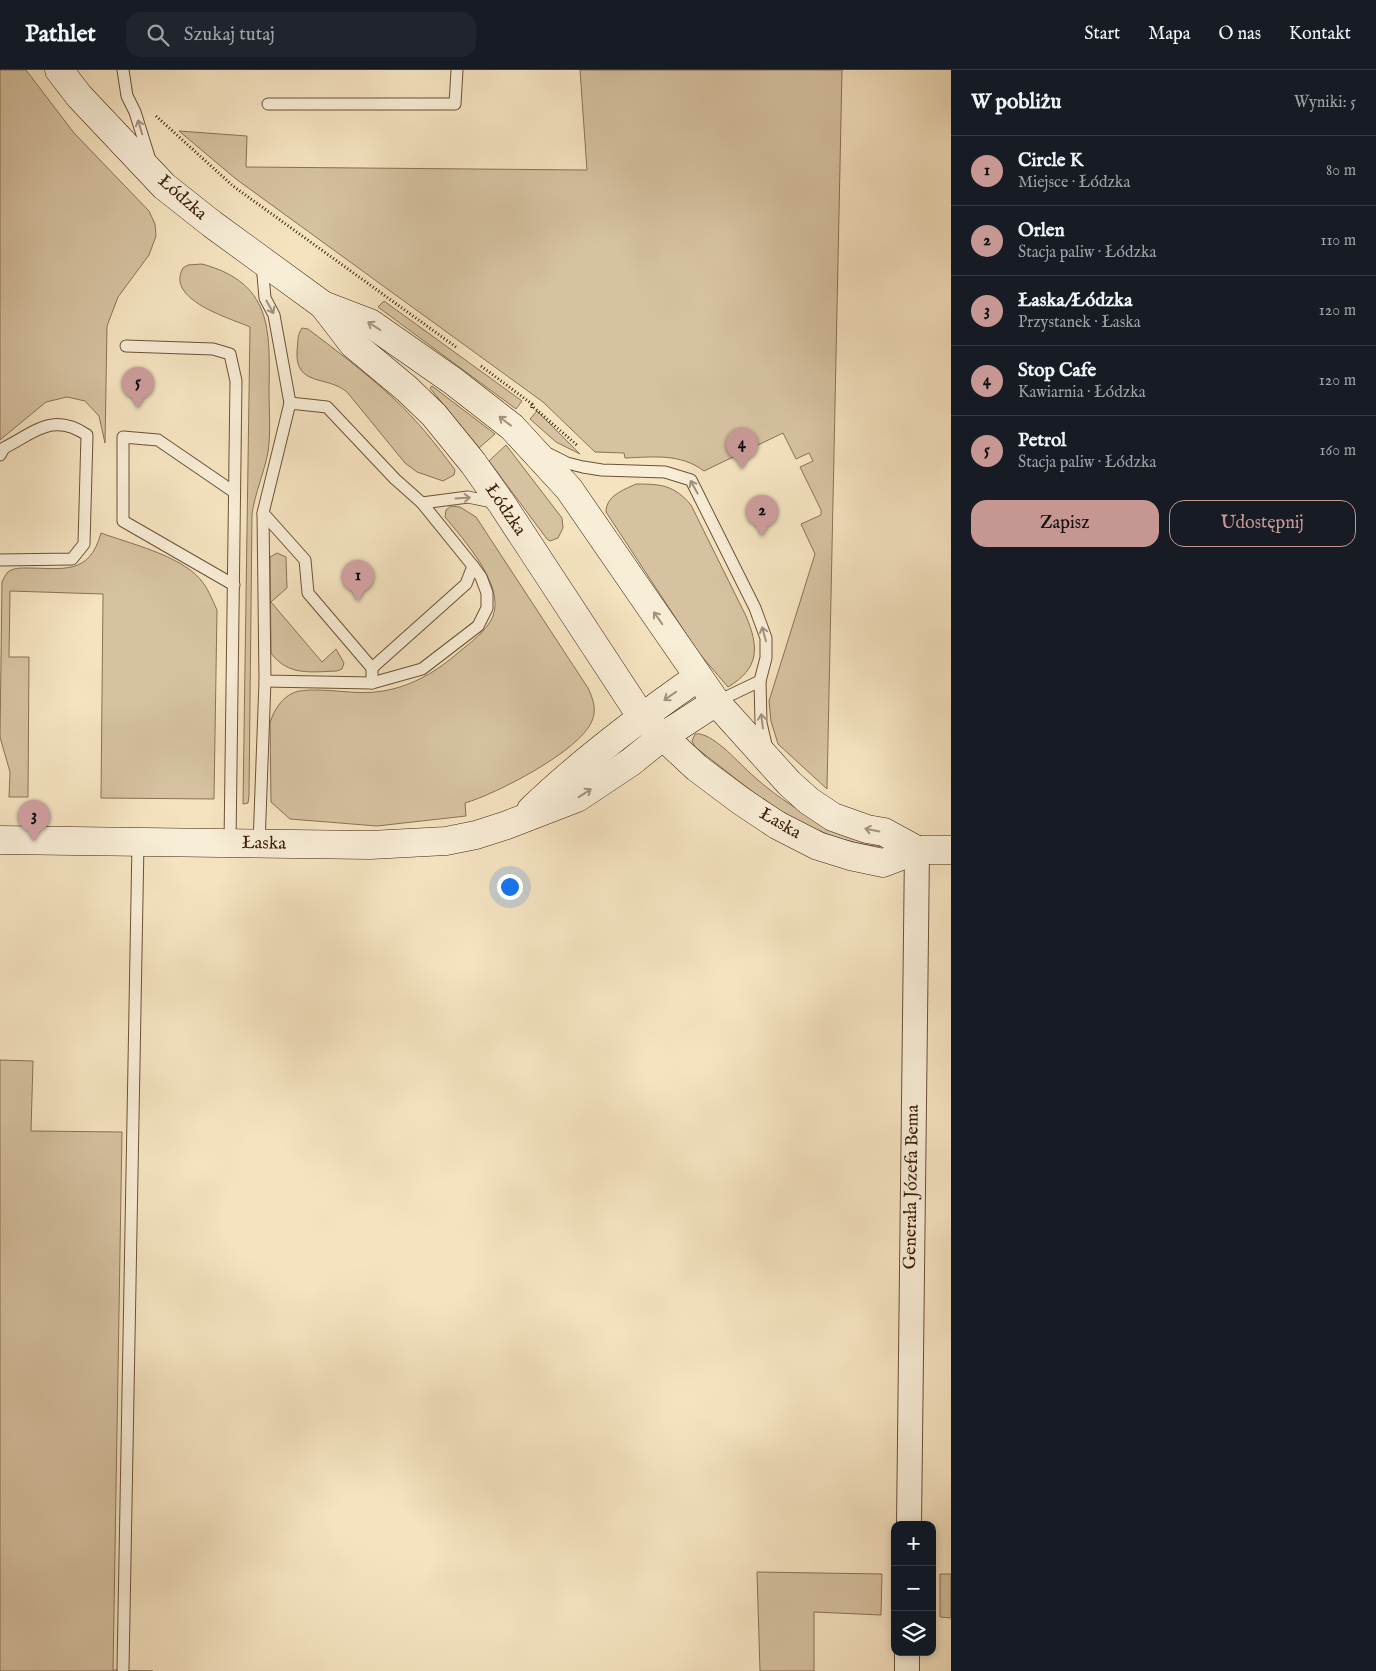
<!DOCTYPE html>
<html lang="pl">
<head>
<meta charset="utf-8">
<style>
	:root { --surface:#171b24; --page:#20242c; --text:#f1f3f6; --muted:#9ea1a6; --line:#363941; --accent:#c59692 }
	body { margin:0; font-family:"IM FELL English",serif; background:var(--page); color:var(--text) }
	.controls { position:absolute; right:15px; bottom:15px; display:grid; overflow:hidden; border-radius:10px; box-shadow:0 2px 8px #0003 }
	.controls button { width:45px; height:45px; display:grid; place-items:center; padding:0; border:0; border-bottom:1px solid var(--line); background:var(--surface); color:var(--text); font:25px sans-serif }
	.you { position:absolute; left:509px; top:816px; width:18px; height:18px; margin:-12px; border:4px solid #fff; border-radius:50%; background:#1a73e8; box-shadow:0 0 0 8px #1a73e833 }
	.badge { display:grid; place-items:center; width:32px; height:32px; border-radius:50%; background:var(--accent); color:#111; font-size:16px; font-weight:700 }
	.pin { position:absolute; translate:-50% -41px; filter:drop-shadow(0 1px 2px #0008) }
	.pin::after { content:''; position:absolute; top:26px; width:18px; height:15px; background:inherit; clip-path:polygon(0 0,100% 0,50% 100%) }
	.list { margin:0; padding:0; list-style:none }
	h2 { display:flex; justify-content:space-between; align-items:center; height:65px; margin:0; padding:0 20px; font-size:21px }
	h2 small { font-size:16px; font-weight:400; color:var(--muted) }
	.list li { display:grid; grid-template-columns:32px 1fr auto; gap:15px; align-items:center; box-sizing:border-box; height:70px; padding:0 20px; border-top:1px solid var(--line) }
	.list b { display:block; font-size:19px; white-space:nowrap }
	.list p { margin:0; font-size:16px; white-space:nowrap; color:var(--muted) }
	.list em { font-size:16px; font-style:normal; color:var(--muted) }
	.actions { display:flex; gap:10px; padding:15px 20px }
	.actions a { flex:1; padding:11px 0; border:1px solid var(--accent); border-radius:15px; text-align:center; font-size:18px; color:var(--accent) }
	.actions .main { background:var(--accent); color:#111 }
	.icon { flex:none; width:28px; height:28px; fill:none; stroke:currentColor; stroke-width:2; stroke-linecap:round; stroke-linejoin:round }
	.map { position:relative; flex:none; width:951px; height:1601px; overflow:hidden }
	header { display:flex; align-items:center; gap:30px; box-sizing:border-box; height:70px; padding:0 25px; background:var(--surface); border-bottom:1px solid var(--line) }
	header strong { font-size:24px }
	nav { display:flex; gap:28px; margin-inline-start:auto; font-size:18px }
	.search { width:350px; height:45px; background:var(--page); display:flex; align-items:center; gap:12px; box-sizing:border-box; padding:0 18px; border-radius:15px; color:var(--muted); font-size:19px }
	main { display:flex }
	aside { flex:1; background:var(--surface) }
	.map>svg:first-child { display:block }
	.green { fill:#d6c2a1; stroke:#8a7156 }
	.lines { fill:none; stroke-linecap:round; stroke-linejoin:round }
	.lane-casing { stroke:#6b5138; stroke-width:13 }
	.street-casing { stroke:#6b5138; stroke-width:26 }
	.secondary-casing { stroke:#3d200b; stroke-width:29 }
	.path { stroke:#3d200b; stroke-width:3; stroke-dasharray:1 2.5; stroke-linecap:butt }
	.lane { stroke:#f8edd6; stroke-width:11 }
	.street { stroke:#f8edd6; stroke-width:24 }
	.secondary { stroke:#f8edd6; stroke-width:28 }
	.oneway { stroke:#a4917b }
	.labels { text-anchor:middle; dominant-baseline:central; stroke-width:4.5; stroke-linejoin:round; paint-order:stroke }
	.street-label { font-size:18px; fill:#3d200b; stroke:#f8edd6 }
</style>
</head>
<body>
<header>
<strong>Pathlet</strong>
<div class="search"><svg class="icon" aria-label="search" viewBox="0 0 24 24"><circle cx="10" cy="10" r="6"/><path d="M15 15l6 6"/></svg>Szukaj tutaj</div>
<nav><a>Start</a><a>Mapa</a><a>O nas</a><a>Kontakt</a></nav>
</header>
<main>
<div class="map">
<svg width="951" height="1601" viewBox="0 0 951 1601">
	<rect width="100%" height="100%" fill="#f5e3c0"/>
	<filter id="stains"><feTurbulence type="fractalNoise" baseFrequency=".004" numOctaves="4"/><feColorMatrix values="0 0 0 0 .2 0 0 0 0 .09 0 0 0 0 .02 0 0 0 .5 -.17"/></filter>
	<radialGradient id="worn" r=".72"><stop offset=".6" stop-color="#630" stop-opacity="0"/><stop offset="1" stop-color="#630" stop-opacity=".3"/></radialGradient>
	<g class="green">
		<path d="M 0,0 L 26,0 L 74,63 L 149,141 L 155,154 L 156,166 L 149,185 L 118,227 L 107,256 L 105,373 L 99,346 L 85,331 L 67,327 L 46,332 L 0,370 Z"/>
		<path d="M 580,0 L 842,0 L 827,719 L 778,674 L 771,651 L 769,631 L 815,484 L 801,454 L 821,445 L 821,440 L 800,397 L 813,391 L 809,383 L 796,389 L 783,363 L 704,401 C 680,383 653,387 625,388 L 624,383 L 595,382 L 543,332 L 236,109 L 179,61 L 247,66 L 246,97 L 587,100 Z"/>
		<path d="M 202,194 C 272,213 270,259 269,320 C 269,340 271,362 268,382 C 264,403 255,423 252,444 L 249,726 L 248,733 L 243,734 L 250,257 C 230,248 165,230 183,198 L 188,195 Z"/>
		<path d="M 384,231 L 522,331 L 516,339 L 378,237 Z"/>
		<path d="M 302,258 L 308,259 C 337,281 366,303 392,327 C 416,349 436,374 455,400 L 454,405 L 443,411 L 417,402 L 405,393 L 347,322 C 327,305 295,317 297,281 C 298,273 297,265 302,258 Z"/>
		<path d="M 432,316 L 495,364 L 479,378 L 430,318 Z"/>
		<path d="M 537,341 L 580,384 L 556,372 L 530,349 Z"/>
		<path d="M 506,375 L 562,448 L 563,458 L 558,468 L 550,471 L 547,469 L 489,391 Z"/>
		<path d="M 636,414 C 661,414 674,415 691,435 L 746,546 C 759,577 760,598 728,617 L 698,582 L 606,442 C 606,426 623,420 636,414 Z"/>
		<path d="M 451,436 L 460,437 L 476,447 L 588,618 C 593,629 597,639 592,651 C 580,681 496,724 465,733 L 466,746 L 377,756 L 290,749 L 271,732 L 270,653 C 274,639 284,624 299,621 C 326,617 356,626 383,621 C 413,616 437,601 459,582 C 471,572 487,561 493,546 C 505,515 463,469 445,447 L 446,440 Z"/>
		<path d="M 101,463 C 131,474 179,485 200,509 C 208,518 212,529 217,540 L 214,729 L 101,728 L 103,524 L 10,521 L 9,587 L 29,587 L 28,727 L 9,727 L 10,702 L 0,667 L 2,512 C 3,510 5,505 8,502 C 13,498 20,498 26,498 C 63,498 89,506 101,463 Z"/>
		<path d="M 277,483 L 286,487 L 287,518 L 271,532 L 322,592 L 336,579 L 344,593 L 342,599 L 337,601 C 310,602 288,606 271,583 L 270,487 Z"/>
		<path d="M 695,664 C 711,661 738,692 750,703 C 793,742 830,759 884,777 C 805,770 755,723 695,677 L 692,671 Z"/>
		<path d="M 0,990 L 33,991 L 31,1061 L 122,1062 L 113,1600 L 153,1601 L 0,1601 Z"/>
		<path d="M 757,1502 L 882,1504 L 881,1545 L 814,1542 L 814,1601 L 760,1601 Z"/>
		<path d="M 940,1504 L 951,1504 L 951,1548 L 940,1547 Z"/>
	</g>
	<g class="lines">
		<g class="lane-casing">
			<g id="lane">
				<path d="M 123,0 L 127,26 L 135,42 L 150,90"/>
				<path d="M 268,34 L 455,34 L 457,0"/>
				<path d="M 262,194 L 265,228 L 274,245 L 290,333"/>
				<path d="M 126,276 L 213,279 L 230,284 L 236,311 L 230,774"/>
				<path d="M 290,333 L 327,337 L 395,409 L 422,433 L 473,496 L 481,507 L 487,523 L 487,538 L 478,556 L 422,599 L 372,613 L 265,611 L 263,443 Z"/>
				<path d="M 549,384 L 567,393 L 583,397 L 602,400 L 665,402 L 691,410 L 755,538 L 766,568 L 766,588 L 760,611 L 761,653 L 767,679"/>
				<path d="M 0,385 L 4,378 C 35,362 53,342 87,365 L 84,474 L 72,489 L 0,490"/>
				<path d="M 234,422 L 158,370 L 123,367 L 123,451 L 234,515"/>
				<path d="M 422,433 L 468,427 L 497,433"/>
				<path d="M 263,443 L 305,490 L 308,523 L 372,598 L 372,613"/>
				<path d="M 372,598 L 466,514 L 473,496"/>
				<path d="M 716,632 L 760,611"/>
				<path d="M 259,774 L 265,611"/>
				<path d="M 123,1599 L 138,773"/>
			</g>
		</g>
		<g class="street-casing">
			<g id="street">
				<path d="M 909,1455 L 917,780"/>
				<path d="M 907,1601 L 907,1582"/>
			</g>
		</g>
		<g class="secondary-casing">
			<g id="secondary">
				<path d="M 59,0 L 79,26 L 164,116 L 212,154 L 323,235 L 353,274 L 407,319 L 434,345 L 473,393 L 502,434 L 641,646 L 697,698 L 741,731 L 777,755 L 818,776 L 850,786 L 883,793 L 917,780 L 951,780"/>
				<path d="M 323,235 L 370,253 L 453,311 L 512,357 L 569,419 L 716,632 L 789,713 L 809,731 L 833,747 L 867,759 L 884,762 L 917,780"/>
				<path d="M 531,740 C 583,690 639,648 698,607"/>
				<path d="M 0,770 L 370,775 L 446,771 L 476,765 L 507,755 L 577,728 L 631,692 L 662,667 L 716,632"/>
			</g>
		</g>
		<g class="path">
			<path d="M 156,46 L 233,116 L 456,277"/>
			<path d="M 481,296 L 532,334 L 532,338"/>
			<path d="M 531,335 L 578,376"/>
		</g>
		<use href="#lane" class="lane"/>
		<use href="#street" class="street"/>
		<use href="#secondary" class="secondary"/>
	</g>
	<defs><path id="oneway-shaft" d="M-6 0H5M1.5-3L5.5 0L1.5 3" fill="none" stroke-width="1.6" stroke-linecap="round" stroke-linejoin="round" transform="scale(1.25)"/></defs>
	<g class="oneway">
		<use href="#oneway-shaft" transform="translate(140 57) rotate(-107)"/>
		<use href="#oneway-shaft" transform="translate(270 237) rotate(61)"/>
		<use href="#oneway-shaft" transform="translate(374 256) rotate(-148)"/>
		<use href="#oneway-shaft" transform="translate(505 351) rotate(-142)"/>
		<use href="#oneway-shaft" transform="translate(694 417) rotate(-119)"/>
		<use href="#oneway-shaft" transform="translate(463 428) rotate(-4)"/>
		<use href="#oneway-shaft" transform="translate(658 548) rotate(-125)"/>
		<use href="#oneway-shaft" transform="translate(764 564) rotate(-105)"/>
		<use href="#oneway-shaft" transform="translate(670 626) rotate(145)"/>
		<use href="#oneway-shaft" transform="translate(762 651) rotate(-97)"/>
		<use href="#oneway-shaft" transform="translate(585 723) rotate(-33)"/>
		<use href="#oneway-shaft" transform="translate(872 760) rotate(-168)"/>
	</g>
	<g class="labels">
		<g class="street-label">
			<text transform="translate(182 128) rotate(41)">Łódzka</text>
			<text transform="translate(505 440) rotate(56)">Łódzka</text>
			<text transform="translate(780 754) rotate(30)">Łaska</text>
			<text transform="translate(264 774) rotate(1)">Łaska</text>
			<text transform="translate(912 1117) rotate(-89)">Generała Józefa Bema</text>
		</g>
	</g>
	<rect width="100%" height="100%" filter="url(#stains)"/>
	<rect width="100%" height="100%" fill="url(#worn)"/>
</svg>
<div class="controls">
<button>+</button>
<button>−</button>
<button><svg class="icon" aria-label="layers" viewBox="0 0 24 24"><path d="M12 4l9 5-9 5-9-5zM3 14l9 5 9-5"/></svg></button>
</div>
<div class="you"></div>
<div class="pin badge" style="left:358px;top:531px">1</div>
<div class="pin badge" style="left:762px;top:466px">2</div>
<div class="pin badge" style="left:34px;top:771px">3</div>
<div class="pin badge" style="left:742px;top:399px">4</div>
<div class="pin badge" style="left:138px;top:338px">5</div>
</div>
<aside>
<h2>W pobliżu<small>Wyniki: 5</small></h2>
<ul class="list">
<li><span class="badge">1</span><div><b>Circle K</b><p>Miejsce · Łódzka</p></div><em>80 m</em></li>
<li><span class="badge">2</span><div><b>Orlen</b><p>Stacja paliw · Łódzka</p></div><em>110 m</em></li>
<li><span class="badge">3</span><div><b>Łaska/Łódzka</b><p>Przystanek · Łaska</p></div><em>120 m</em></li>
<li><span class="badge">4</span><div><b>Stop Cafe</b><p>Kawiarnia · Łódzka</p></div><em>120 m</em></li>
<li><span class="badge">5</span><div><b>Petrol</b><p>Stacja paliw · Łódzka</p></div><em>160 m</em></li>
</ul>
<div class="actions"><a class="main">Zapisz</a><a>Udostępnij</a></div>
</aside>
</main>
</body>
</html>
